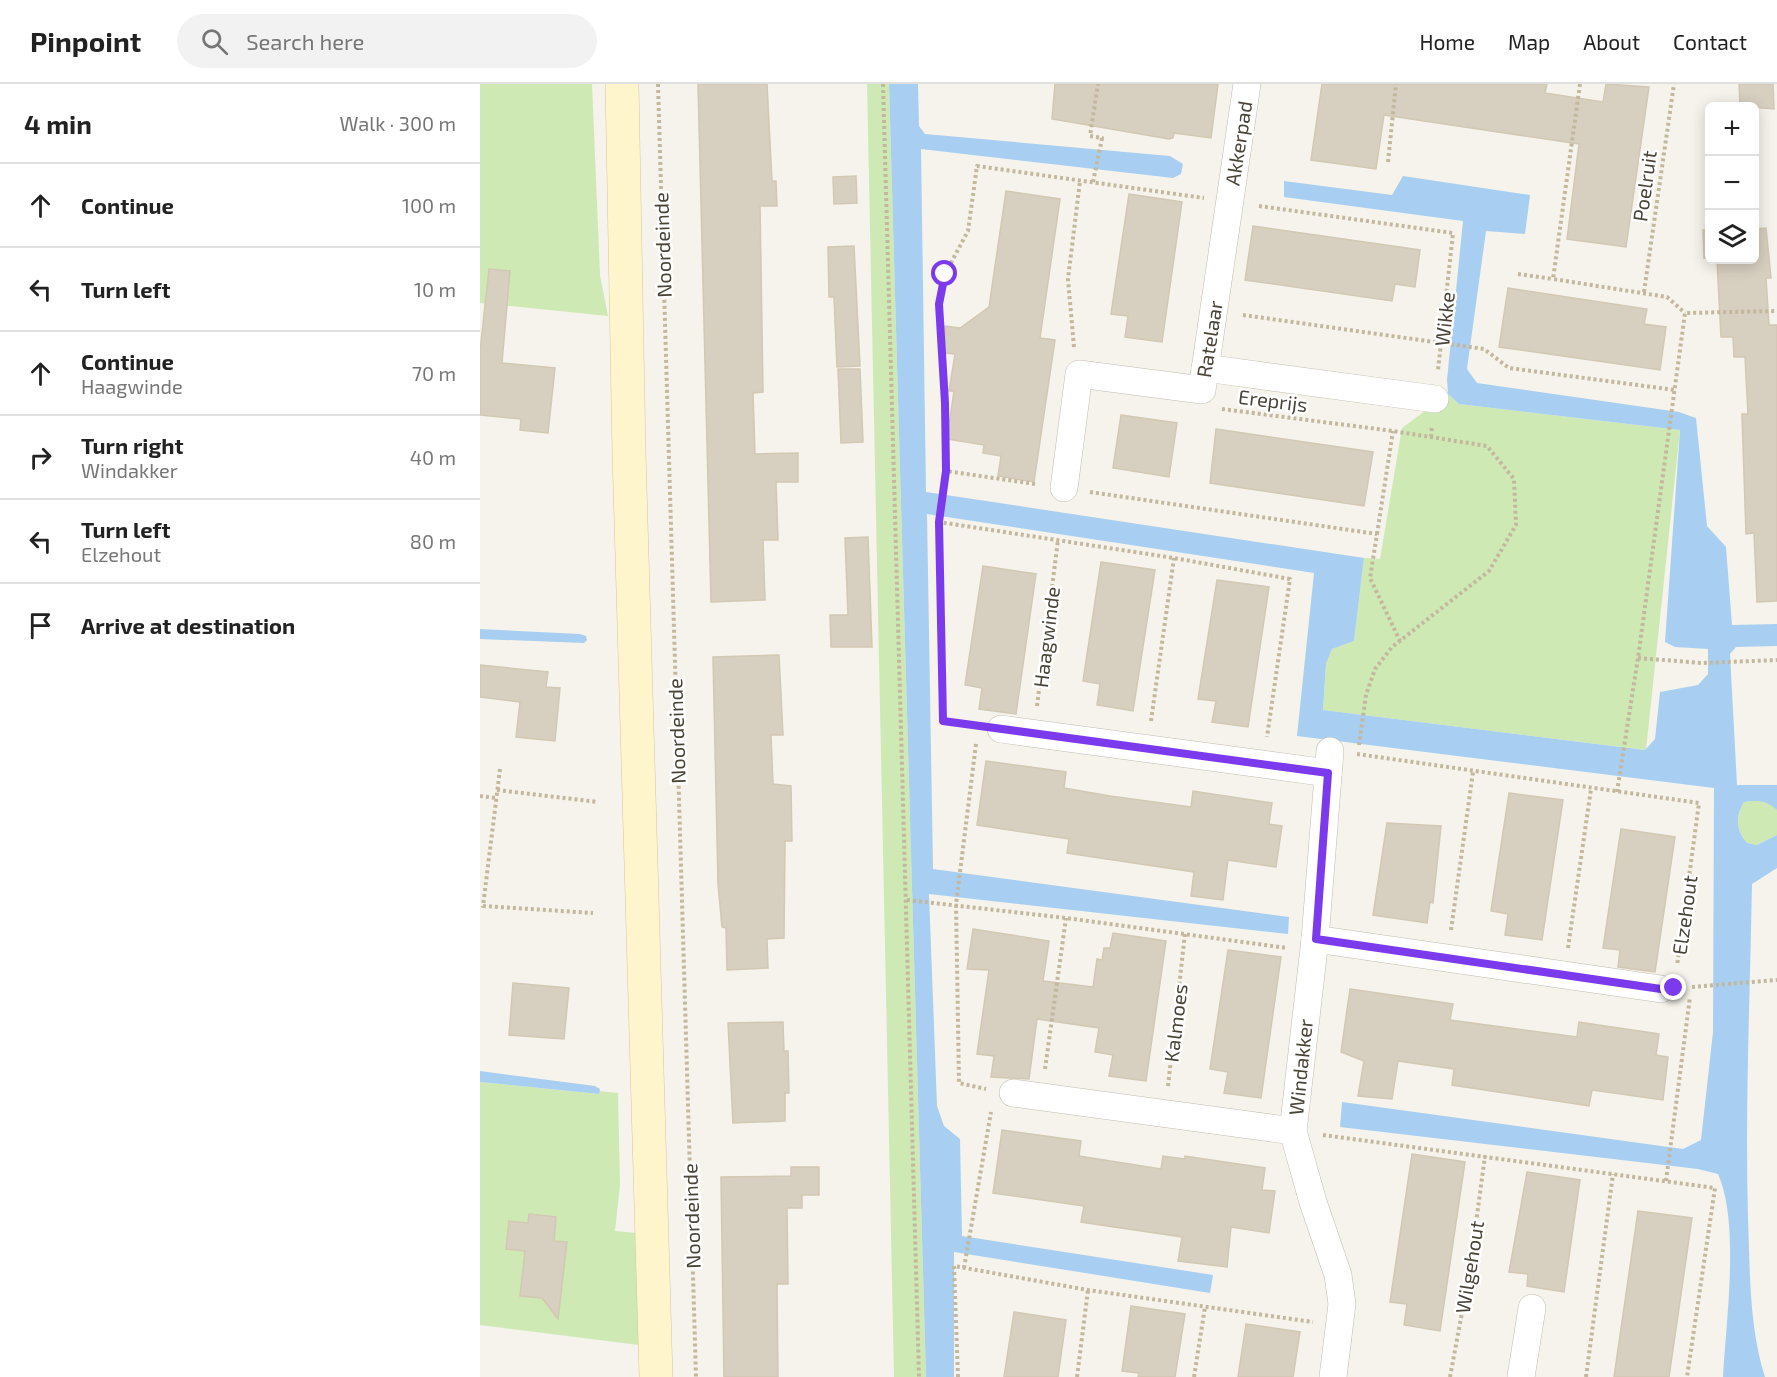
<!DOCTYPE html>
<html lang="en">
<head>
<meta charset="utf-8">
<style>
	:root { --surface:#fff; --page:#f2f2f2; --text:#222; --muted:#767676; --line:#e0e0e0 }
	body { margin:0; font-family:"Exo 2",sans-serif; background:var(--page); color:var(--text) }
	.controls { position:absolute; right:18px; top:18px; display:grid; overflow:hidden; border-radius:9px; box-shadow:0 3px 15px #0003 }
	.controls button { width:54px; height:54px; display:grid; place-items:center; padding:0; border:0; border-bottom:2px solid var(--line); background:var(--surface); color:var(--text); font:30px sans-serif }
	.stop { position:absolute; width:18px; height:18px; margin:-14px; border:4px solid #7c3aed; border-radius:50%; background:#fff }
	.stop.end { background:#7c3aed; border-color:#fff; box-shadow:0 2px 6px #0008 }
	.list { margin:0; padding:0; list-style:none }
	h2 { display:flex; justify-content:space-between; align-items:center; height:78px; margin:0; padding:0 24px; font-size:26px }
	h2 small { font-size:20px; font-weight:400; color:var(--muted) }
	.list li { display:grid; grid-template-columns:39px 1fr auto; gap:18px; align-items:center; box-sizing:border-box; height:84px; padding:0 24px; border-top:2px solid var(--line) }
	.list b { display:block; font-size:22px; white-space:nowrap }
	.list p { margin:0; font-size:20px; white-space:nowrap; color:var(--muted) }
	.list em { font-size:20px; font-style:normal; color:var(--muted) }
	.icon { flex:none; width:33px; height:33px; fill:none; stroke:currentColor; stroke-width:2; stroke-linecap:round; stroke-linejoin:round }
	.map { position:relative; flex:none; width:1297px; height:1293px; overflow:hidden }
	header { display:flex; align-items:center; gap:36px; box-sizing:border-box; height:84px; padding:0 30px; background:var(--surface); border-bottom:2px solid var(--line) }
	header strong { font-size:28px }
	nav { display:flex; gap:33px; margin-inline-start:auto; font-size:21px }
	.search { width:420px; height:54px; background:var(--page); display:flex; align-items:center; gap:15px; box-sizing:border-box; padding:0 21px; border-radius:33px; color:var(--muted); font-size:22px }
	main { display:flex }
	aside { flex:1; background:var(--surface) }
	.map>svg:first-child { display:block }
	.green { fill:#cee9b4 }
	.water { fill:#a8cff1 }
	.building { fill:#d7cfc0; stroke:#d2c8b3; stroke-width:1.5 }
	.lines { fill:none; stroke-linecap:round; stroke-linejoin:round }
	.street-casing { stroke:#c1bbad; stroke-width:28 }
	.secondary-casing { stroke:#d5c89a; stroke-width:34 }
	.path { stroke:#c3b89e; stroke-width:4; stroke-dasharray:3 3; stroke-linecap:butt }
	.street { stroke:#fff; stroke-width:27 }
	.secondary { stroke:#fff5cc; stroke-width:33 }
	.route { stroke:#7c3aed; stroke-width:8 }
	.labels { text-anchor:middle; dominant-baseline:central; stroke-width:5; stroke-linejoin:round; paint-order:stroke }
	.street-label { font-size:20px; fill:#4a4438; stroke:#fff }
</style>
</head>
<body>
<header>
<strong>Pinpoint</strong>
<div class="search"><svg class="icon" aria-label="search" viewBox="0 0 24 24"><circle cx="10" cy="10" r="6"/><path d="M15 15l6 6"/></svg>Search here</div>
<nav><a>Home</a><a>Map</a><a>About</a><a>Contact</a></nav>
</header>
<main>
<aside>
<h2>4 min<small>Walk · 300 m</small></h2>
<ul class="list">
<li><svg class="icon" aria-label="ahead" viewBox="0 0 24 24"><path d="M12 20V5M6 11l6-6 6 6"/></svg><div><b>Continue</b></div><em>100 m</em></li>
<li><svg class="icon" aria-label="left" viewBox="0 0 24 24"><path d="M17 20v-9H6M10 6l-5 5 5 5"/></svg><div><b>Turn left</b></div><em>10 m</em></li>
<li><svg class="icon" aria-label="ahead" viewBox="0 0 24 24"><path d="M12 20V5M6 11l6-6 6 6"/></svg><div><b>Continue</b><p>Haagwinde</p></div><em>70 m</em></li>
<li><svg class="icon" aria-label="right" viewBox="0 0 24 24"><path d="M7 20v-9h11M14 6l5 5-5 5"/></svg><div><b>Turn right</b><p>Windakker</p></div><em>40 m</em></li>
<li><svg class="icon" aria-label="left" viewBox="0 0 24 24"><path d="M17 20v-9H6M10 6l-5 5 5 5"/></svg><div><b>Turn left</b><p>Elzehout</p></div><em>80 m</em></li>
<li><svg class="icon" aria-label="arrive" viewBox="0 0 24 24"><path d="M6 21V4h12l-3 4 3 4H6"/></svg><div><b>Arrive at destination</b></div></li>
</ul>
</aside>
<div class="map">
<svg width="1297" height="1293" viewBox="0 0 1297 1293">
	<rect width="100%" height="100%" fill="#f5f3eb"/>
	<g class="green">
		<path d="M 0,0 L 112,0 L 120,191 L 128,232 L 0,219 Z"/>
		<path d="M 387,0 L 409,0 L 446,1293 L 414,1293 Z"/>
		<path d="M 968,310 L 979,320 L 1200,346 L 1166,666 L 843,626 L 846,580 L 852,565 L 874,557 L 884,474 L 900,475 L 922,344 Z"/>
		<path d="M 1279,716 L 1291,720 L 1297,726 L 1297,751 L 1277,761 L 1267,759 C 1256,746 1255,733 1264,718 Z"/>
		<path d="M 0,998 L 119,1010 L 119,1007 L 138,1009 L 140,1101 L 135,1147 L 156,1149 L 159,1261 L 0,1241 Z"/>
	</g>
	<g class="water">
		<path d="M 409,0 L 438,0 L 439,42 L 445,50 L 690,72 L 703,80 L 701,90 L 693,94 L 441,65 L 446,408 L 884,474 L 874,557 L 852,565 L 846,580 L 843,626 L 1165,666 L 1175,655 L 1180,608 L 1218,601 L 1228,590 L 1228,565 L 1195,563 L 1185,558 L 1200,346 L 979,320 L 968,310 L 967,296 L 983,137 L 804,113 L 804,97 L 912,111 L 923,92 L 1050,111 L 1045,150 L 1006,147 L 987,285 L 997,299 L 1199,328 L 1216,334 L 1227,442 L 1246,463 L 1252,541 L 1297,540 L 1297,562 L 1256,563 L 1250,570 L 1257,701 L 1297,701 L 1297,726 C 1287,716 1277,716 1264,718 C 1255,733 1256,746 1267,759 L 1277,761 L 1297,751 L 1297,784 L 1272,800 C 1270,911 1265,1023 1268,1134 C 1270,1186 1269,1243 1285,1293 L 1243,1293 C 1246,1237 1260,1139 1238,1090 L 1218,1085 L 860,1043 L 862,1018 L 1203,1065 L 1221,1056 L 1233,948 L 1234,704 L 817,652 L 834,489 L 447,430 L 453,785 L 809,833 L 808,850 L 449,810 L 457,1022 L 464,1042 L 480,1055 L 482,1152 L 733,1191 L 730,1209 L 474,1168 L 474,1293 L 446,1293 Z"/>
		<path d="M 0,545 L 100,550 L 106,552 L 107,556 L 104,559 L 0,555 Z"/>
		<path d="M 0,987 L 115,1002 L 120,1005 L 119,1010 L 0,998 Z"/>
	</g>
	<g class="building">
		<path d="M 218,0 L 287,0 L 292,97 L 296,97 L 297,122 L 280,122 L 283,308 L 273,309 L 275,370 L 318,369 L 318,398 L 296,398 L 298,456 L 283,456 L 285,516 L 231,518 Z"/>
		<path d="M 575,0 L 738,0 L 731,54 L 694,49 L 693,54 L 689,55 L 572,35 Z"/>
		<path d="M 842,0 L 1067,0 L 1065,9 L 1123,18 L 1126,0 L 1169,3 L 1146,163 L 1087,155 L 1099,60 L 904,31 L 896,85 L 831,76 Z"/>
		<path d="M 1259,0 L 1293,0 L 1294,25 L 1260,22 Z"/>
		<path d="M 376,92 L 377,119 L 354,120 L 353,93 Z"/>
		<path d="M 526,107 L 580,115 L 560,254 L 575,256 L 554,398 L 518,392 L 521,372 L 503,369 L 504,361 L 467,355 L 474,307 L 469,307 L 475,270 L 465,269 L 465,242 L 480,244 L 509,223 Z"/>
		<path d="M 649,110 L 702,118 L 682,258 L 645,253 L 648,232 L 631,230 Z"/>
		<path d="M 773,142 L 940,166 L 935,203 L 915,200 L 912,217 L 765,196 Z"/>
		<path d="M 1286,144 L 1291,194 L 1286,194 L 1289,241 L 1297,241 L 1297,517 L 1277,518 L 1274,449 L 1266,450 L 1262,330 L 1268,330 L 1265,273 L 1254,273 L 1253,253 L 1241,253 L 1237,176 L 1275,176 L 1275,145 Z"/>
		<path d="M 1223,146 L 1230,146 L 1230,174 L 1224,174 Z"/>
		<path d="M 374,162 L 380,282 L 357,283 L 354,213 L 349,213 L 348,163 Z"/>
		<path d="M 9,185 L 30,187 L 22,279 L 75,284 L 68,349 L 40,346 L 41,335 L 0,331 L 0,267 Z"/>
		<path d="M 1028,204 L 1167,225 L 1164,240 L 1186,243 L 1180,286 L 1019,263 Z"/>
		<path d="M 358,285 L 380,285 L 383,358 L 361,359 Z"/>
		<path d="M 641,331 L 697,339 L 689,393 L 633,384 Z"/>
		<path d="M 736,345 L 893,368 L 884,422 L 730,399 Z"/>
		<path d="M 388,453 L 392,563 L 351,563 L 350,531 L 368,531 L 365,454 Z"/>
		<path d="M 621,478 L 675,486 L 653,627 L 617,621 L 620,600 L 603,597 Z"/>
		<path d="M 503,482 L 556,490 L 536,630 L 499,625 L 502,604 L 485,601 Z"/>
		<path d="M 737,496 L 789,503 L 768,643 L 732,638 L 736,617 L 718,615 Z"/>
		<path d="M 299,571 L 303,651 L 291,651 L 293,700 L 311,702 L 312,757 L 305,757 L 304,854 L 287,855 L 288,884 L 247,886 L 246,844 L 242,843 L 238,800 L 233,573 Z"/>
		<path d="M 0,581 L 68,588 L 66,603 L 80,604 L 75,657 L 36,653 L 40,618 L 0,613 Z"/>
		<path d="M 506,677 L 586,688 L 584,704 L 630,712 L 711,723 L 713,707 L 792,719 L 789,740 L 802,742 L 796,783 L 748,776 L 743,816 L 711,812 L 714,788 L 587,769 L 589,755 L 497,741 Z"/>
		<path d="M 1029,709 L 1083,716 L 1062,856 L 1025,851 L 1028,830 L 1011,827 Z"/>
		<path d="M 907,739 L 961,742 L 953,819 L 950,818 L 947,839 L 893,831 Z"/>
		<path d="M 1141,745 L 1195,753 L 1175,888 L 1138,883 L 1140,866 L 1123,864 Z"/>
		<path d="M 493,845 L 569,857 L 563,897 L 613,903 L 617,875 L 622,876 L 624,864 L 630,864 L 633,849 L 686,857 L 666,997 L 629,992 L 633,971 L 615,968 L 619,944 L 557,935 L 549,995 L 511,993 L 514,972 L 497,970 L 509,886 L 487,885 Z"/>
		<path d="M 748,866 L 801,873 L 781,1014 L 744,1009 L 748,988 L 730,985 Z"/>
		<path d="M 33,899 L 89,904 L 84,955 L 29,951 Z"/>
		<path d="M 870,905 L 973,920 L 970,936 L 1097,953 L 1099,938 L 1179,950 L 1176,971 L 1188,973 L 1183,1016 L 1112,1006 L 1109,1022 L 972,1001 L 974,985 L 918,977 L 912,1015 L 878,1012 L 884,977 L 861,968 Z"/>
		<path d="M 303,938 L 304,967 L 308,967 L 309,1009 L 305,1009 L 305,1037 L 253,1039 L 248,939 Z"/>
		<path d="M 522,1046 L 601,1057 L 599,1072 L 681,1085 L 683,1072 L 705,1075 L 705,1072 L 785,1084 L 782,1106 L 795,1107 L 789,1149 L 751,1143 L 747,1183 L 698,1177 L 702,1153 L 601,1138 L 604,1122 L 513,1109 Z"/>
		<path d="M 932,1070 L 985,1078 L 960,1247 L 924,1241 L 927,1220 L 910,1218 Z"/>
		<path d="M 311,1083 L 339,1083 L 339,1111 L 322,1111 L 322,1124 L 307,1124 L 308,1200 L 297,1200 L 298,1293 L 244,1293 L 241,1093 L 311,1092 Z"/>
		<path d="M 1047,1088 L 1100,1096 L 1084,1208 L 1047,1202 L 1048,1190 L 1029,1188 Z"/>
		<path d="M 1158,1127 L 1212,1134 L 1189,1293 L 1134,1293 Z"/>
		<path d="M 49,1130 L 76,1133 L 74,1157 L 87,1158 L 78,1235 L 62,1214 L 40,1212 L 45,1167 L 26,1165 L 29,1137 L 48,1139 Z"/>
		<path d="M 651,1222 L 705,1230 L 695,1293 L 658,1293 L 659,1289 L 642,1287 Z"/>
		<path d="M 534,1228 L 586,1236 L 578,1293 L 524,1293 Z"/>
		<path d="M 766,1240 L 820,1248 L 813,1293 L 758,1293 Z"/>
	</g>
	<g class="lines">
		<g class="street-casing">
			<g id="street">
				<path d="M 725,284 L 955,315"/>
				<path d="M 584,404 L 599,290 L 722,306 L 767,0"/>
				<path d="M 521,645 L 848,689"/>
				<path d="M 850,667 L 835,855 L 813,1047 L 833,1118 L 858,1191 L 862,1220 L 853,1293"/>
				<path d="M 835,855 L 1181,905"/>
				<path d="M 533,1009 L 813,1047"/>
				<path d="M 1041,1293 L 1052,1224"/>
			</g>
		</g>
		<g class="secondary-casing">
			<path id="secondary" d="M 142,0 L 149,369 L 176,1293"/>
		</g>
		<g class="path">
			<path d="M 178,0 L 216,1293"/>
			<path d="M 403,0 L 439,1293"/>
			<path d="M 1100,0 L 1073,195 L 1187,213 L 1205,229"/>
			<path d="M 908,78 L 916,0"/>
			<path d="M 613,98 L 622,54 L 610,52 L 618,0"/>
			<path d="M 779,122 L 973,149 L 958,286"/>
			<path d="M 1038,190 L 1073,195"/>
			<path d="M 1164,208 L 1194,0"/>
			<path d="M 763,231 L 1004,265 L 1029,284 L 1195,306"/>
			<path d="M 594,263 L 588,195 L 600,97"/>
			<path d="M 742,325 L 913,347 L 1007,362 L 1034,395 L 1036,441 L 1009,487 L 912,563 L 895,585 L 886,611 L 879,661"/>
			<path d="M 951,353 L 952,342"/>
			<path d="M 555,400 L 466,387 L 464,273 L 459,220 L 465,190 L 488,147 L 497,82 L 724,114"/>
			<path d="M 610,408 L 897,450 L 890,494 L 920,557"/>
			<path d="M 459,438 L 466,387"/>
			<path d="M 897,450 L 913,347"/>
			<path d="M 1158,574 L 1222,579 L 1297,576"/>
			<path d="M 557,622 L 578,456"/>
			<path d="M 671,637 L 694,474"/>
			<path d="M 493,641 L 463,637 L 459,438 L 694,474 L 810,495 L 787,653"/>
			<path d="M 496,660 L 476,820 L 479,999 L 506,1005"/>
			<path d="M 877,670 L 1219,719 L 1197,882"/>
			<path d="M 20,685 L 3,822 L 113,829"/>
			<path d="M 17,706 L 118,718"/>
			<path d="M 1137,708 L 1158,574 L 1205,229 L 1297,227"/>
			<path d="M 0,712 L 16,714"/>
			<path d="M 427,816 L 586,834 L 807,864"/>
			<path d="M 971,846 L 993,688"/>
			<path d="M 1088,864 L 1111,705"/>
			<path d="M 1212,903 L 1297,896"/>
			<path d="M 565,985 L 586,834"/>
			<path d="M 688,1002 L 705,849"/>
			<path d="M 843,1051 L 1235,1104 L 1207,1293"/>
			<path d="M 1186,1097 L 1210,913"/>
			<path d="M 484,1184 L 511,1028"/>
			<path d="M 478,1293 L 474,1182 L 608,1206 L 833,1238"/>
			<path d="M 597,1293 L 608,1206"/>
			<path d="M 714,1293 L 725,1223"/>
			<path d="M 970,1293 L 989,1191 L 1005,1072"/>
			<path d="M 1106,1293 L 1133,1090"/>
		</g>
		<use href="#street" class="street"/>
		<use href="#secondary" class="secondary"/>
	</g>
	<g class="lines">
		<path class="route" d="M 465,190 L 459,220 L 465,319 L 466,387 L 459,438 L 463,637 L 848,689 L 836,855 L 1181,905 L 1194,904"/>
	</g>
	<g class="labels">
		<g class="street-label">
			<text transform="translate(758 59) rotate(-81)">Akkerpad</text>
			<text transform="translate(1164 102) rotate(-82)">Poelruit</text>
			<text transform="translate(182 161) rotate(-92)">Noordeinde</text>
			<text transform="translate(964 235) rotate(-84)">Wikke</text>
			<text transform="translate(729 255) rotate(-81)">Ratelaar</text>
			<text transform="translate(793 316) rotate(7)">Ereprijs</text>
			<text transform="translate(566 553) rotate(-83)">Haagwinde</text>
			<text transform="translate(196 647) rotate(-92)">Noordeinde</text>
			<text transform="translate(1204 831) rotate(-82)">Elzehout</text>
			<text transform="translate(695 939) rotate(-83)">Kalmoes</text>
			<text transform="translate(820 983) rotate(-84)">Windakker</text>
			<text transform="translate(211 1132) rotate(-92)">Noordeinde</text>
			<text transform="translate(989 1183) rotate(-81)">Wilgehout</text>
		</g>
	</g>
</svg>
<div class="controls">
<button>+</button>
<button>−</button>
<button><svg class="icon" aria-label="layers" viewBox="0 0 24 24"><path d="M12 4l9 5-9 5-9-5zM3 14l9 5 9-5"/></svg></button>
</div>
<div class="stop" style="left:465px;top:190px"></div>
<div class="stop end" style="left:1194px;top:904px"></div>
</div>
</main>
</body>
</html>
